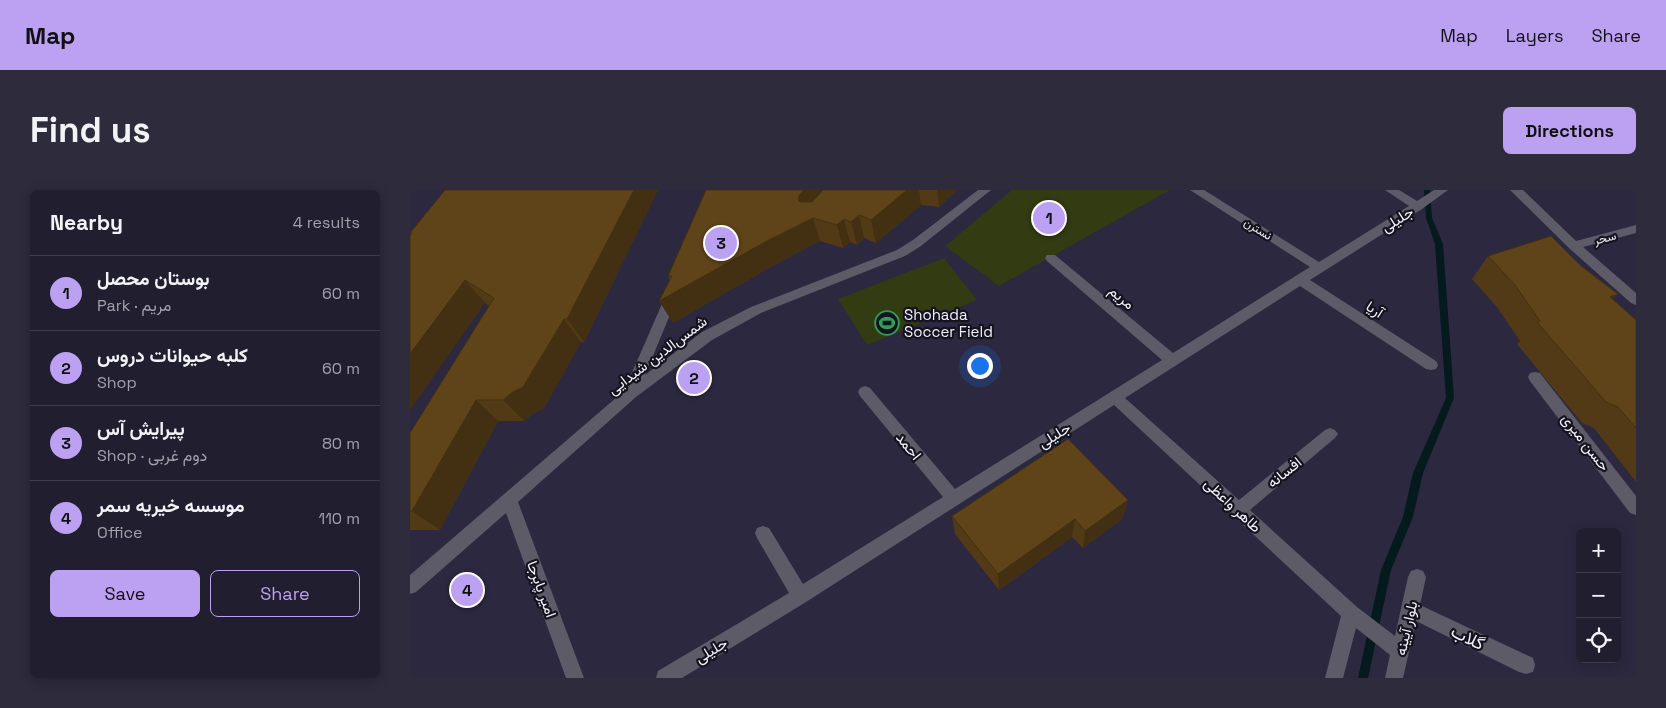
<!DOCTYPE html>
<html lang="en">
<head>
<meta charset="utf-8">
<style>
	:root { --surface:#211e30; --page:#2d2b3c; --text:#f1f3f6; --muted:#a2a2ab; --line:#3e3c4c; --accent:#bca0f2 }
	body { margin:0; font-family:"Space Grotesk",Vazirmatn,sans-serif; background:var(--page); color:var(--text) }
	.controls { position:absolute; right:15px; bottom:15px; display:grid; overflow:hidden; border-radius:8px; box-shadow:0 2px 12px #0003 }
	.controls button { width:45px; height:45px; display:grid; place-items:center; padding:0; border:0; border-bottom:1px solid var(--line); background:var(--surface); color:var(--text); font:25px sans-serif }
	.you { position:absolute; left:569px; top:175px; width:18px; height:18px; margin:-12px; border:4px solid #fff; border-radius:50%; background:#1a73e8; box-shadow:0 0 0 8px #1a73e833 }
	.badge { display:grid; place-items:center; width:32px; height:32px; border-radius:50%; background:var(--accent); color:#111; font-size:16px; font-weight:700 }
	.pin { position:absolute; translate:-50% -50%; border:2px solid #fff; box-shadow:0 1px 5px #0006 }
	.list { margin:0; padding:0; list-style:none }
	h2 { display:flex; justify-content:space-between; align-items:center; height:65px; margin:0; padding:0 20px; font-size:21px }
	h2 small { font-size:16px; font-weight:400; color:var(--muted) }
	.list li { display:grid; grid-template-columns:32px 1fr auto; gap:15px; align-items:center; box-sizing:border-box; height:75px; padding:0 20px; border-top:1px solid var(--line) }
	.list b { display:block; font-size:19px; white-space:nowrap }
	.list p { margin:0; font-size:16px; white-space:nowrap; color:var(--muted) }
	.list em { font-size:16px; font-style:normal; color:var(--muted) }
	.actions { display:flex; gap:10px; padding:15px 20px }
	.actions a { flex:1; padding:11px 0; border:1px solid var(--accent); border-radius:8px; text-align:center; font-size:18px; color:var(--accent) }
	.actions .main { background:var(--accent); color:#111 }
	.icon { flex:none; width:28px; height:28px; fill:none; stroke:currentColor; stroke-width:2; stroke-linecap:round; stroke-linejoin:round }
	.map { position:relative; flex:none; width:1226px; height:488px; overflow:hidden; border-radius:8px }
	header { display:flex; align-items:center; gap:30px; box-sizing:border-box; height:70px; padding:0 25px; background:var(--accent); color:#111 }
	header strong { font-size:24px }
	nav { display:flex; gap:28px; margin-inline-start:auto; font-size:18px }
	.intro { display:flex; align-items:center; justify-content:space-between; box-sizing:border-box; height:120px; padding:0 30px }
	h1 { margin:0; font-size:35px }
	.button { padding:12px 22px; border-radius:8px; background:var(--accent); color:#111; font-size:18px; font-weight:700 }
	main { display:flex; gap:30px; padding:0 30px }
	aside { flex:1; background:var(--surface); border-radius:8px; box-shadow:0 2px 12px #0003 }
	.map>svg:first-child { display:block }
	.green { fill:#323b12 }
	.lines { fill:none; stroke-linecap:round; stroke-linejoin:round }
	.stream { fill:#051a1c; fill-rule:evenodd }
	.minor { fill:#5d5b68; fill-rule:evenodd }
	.wall { fill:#533a16 }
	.shaded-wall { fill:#433012 }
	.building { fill:#604419; stroke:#433012 }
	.labels { text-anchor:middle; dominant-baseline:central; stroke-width:4.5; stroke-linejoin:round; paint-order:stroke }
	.far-street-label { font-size:12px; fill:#f2f0fd; stroke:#15131d }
	.street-label { font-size:15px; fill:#f2f0fd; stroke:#15131d }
	.poi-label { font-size:15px; fill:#f2f0fd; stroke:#15131d; text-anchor:start }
	.near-street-label { font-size:18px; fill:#f2f0fd; stroke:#15131d }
</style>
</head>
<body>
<header>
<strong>Map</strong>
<nav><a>Map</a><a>Layers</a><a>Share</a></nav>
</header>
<div class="intro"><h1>Find us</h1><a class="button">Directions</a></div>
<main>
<aside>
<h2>Nearby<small>4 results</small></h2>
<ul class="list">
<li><span class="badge">1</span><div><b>بوستان محصل</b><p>Park · مریم</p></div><em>60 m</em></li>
<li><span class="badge">2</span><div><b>کلبه حیوانات دروس</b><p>Shop</p></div><em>60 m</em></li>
<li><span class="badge">3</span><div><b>پیرایش آس</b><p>Shop · دوم غربی</p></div><em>80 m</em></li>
<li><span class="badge">4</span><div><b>موسسه خیریه سمر</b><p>Office</p></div><em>110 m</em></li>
</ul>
<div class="actions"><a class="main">Save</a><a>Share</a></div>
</aside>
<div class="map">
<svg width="1226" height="488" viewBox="0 0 1226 488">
	<rect width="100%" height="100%" fill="#2c2840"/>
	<g class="green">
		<path d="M 602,0 L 760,0 L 589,96 L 535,56 Z"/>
		<path d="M 534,68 L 567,110 L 457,155 L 428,109 Z"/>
	</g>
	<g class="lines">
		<path class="stream" d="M 1014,0 L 1020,0 L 1022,28 L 1033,54 L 1044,208 L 1013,283 L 1003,327 L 981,380 L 958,488 L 948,488 L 971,380 L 993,327 L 1003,283 L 1036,208 L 1025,54 L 1016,28 Z"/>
		<g class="minor">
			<path d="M 568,0 L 581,0 L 511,56 L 495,66 L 351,123 L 302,150 L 226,207 L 108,312 L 174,488 L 156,488 L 96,323 L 6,402 L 0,404 L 0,385 L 214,201 L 258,100 L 268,100 L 269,103 L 235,185 L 292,142 L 341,117 L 487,60 L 503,50 Z"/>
			<path d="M 780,0 L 794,0 L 909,72 L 999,16 L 975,0 L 989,0 L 1007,11 L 1024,0 L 1038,0 L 1012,19 L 900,90 L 1026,171 L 1028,175 L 1026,179 L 1021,180 L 1016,179 L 890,96 L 715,208 L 829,310 L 915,240 L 920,238 L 925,240 L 928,244 L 925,248 L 840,320 L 947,417 L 985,446 L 998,387 L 1001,381 L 1007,379 L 1013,381 L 1016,387 L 1010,415 L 1123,468 L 1125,475 L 1123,482 L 1116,484 L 1109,482 L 1006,431 L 993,488 L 975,488 L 980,465 L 946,438 L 933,488 L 915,488 L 931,426 L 704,215 L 396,412 L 272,488 L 246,488 L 248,481 L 379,403 L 347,348 L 345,343 L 347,338 L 353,336 L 359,338 L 393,394 L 533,307 L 450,206 L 448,202 L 450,198 L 455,196 L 460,198 L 545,299 L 752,170 L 637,71 L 635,68 L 637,65 L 645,65 L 763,163 L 900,77 Z"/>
			<path d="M 1100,0 L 1113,0 L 1166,51 L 1226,35 L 1226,43 L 1173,57 L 1226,103 L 1226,115 L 1221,113 L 1160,59 Z"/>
			<path d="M 1125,182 L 1130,183 L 1226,306 L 1226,325 L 1220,323 L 1120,191 L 1118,187 L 1120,183 Z"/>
		</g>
	</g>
	<g class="wall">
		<path d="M 248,0 L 174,152 L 171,152 L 134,218 L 124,223 L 114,231 L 88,231 L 30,340 L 0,340 L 0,243 L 79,116 L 75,113 L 0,43 Z"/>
		<path d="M 296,0 L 547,0 L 529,17 L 511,15 L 466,53 L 454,48 L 447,55 L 440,52 L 433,58 L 410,51 L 366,74 L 263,133 L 260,90 L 258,86 Z"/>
		<path d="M 1078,66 L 1203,110 L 1226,130 L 1226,292 L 1184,238 L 1172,233 L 1107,154 L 1110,151 L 1087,117 L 1062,89 Z"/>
		<path d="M 542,326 L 713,328 L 673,358 L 662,347 L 589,400 L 545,344 Z"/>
	</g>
	<g class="shaded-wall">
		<path d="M 224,0 L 248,0 L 174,152 L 157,129 Z"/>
		<path d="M 394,0 L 422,0 L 403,28 L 410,51 L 366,74 L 263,133 L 249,111 L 388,9 L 390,4 Z"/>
		<path d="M 497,0 L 509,0 L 511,15 L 466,53 L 461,30 Z"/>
		<path d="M 527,0 L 547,0 L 529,17 Z"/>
		<path d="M 449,25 L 454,48 L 447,55 L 441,32 Z"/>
		<path d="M 434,29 L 440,52 L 433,58 L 427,35 Z"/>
		<path d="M 55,90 L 75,113 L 0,220 L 0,164 Z"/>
		<path d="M 1208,104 L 1186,127 L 1200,107 Z"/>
		<path d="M 154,129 L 171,152 L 134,218 L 124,223 L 114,231 L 93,210 L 103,202 Z"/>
		<path d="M 66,210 L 88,231 L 30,340 L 2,321 Z"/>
		<path d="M 718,310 L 713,328 L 673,358 L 675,341 Z"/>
		<path d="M 665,329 L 662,347 L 589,400 L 588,384 Z"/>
	</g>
	<g class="building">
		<path d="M 35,0 L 224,0 L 157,129 L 154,129 L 113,197 L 103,202 L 93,210 L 66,210 L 2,321 L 0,321 L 0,243 L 84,108 L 55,90 L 0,164 L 0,46 L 2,43 L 0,43 Z"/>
		<path d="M 296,0 L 394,0 L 390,4 L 388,9 L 390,12 L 402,12 L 413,0 L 497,0 L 461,30 L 449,25 L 441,32 L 434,29 L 427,35 L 403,28 L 357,51 L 249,111 L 262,86 L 258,86 Z"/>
		<path d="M 1141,46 L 1171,76 L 1208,104 L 1200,107 L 1226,130 L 1226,238 L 1208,217 L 1196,212 L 1127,132 L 1130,131 L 1105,95 L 1078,66 Z"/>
		<path d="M 658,249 L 718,310 L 675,341 L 665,329 L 588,384 L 542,326 Z"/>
	</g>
	<defs>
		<g id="stadium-ring" transform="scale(1.25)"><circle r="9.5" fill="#15131d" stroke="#2e9e5b" stroke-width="1.5"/><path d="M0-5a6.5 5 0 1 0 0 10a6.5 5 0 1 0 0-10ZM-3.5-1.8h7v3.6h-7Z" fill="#2e9e5b"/></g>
	</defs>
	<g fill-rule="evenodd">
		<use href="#stadium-ring" x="477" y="133"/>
	</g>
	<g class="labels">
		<g class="far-street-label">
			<text transform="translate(848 39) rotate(32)">نسترن</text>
			<text transform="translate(1195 48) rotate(-15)">سحر</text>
		</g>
		<g class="street-label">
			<text transform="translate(987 29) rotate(-32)">جلیلی</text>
			<text transform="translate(712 107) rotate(40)">مریم</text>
			<text transform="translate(965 119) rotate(33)">آریا</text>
			<text transform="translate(247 165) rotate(-37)">شمس‌الدین شیدایی</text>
			<text transform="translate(644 245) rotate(-32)">جلیلی</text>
			<text transform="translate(1176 252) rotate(52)">حسن میری</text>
			<text transform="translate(499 256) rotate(51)">احمد</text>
			<text transform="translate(874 282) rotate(-39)">افسانه</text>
			<text transform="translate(823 315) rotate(43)">طاهر واعظی</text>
			<text transform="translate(132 399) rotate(70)">امیر پابرجا</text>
			<text transform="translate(996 438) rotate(-77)">بلوار آیینه</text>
			<text transform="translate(301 460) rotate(-31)">جلیلی</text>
		</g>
		<g class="poi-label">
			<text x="494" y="124">Shohada<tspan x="494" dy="17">Soccer Field</tspan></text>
		</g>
		<g class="near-street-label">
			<text transform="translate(1058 447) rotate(26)">گلاب</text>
		</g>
	</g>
</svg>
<div class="controls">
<button>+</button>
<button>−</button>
<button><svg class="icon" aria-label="locate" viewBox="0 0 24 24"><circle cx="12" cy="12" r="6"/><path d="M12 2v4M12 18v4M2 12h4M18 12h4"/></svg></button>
</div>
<div class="you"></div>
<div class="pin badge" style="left:639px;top:28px">1</div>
<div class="pin badge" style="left:284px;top:188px">2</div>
<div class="pin badge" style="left:311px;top:53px">3</div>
<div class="pin badge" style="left:57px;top:400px">4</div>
</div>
</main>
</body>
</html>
